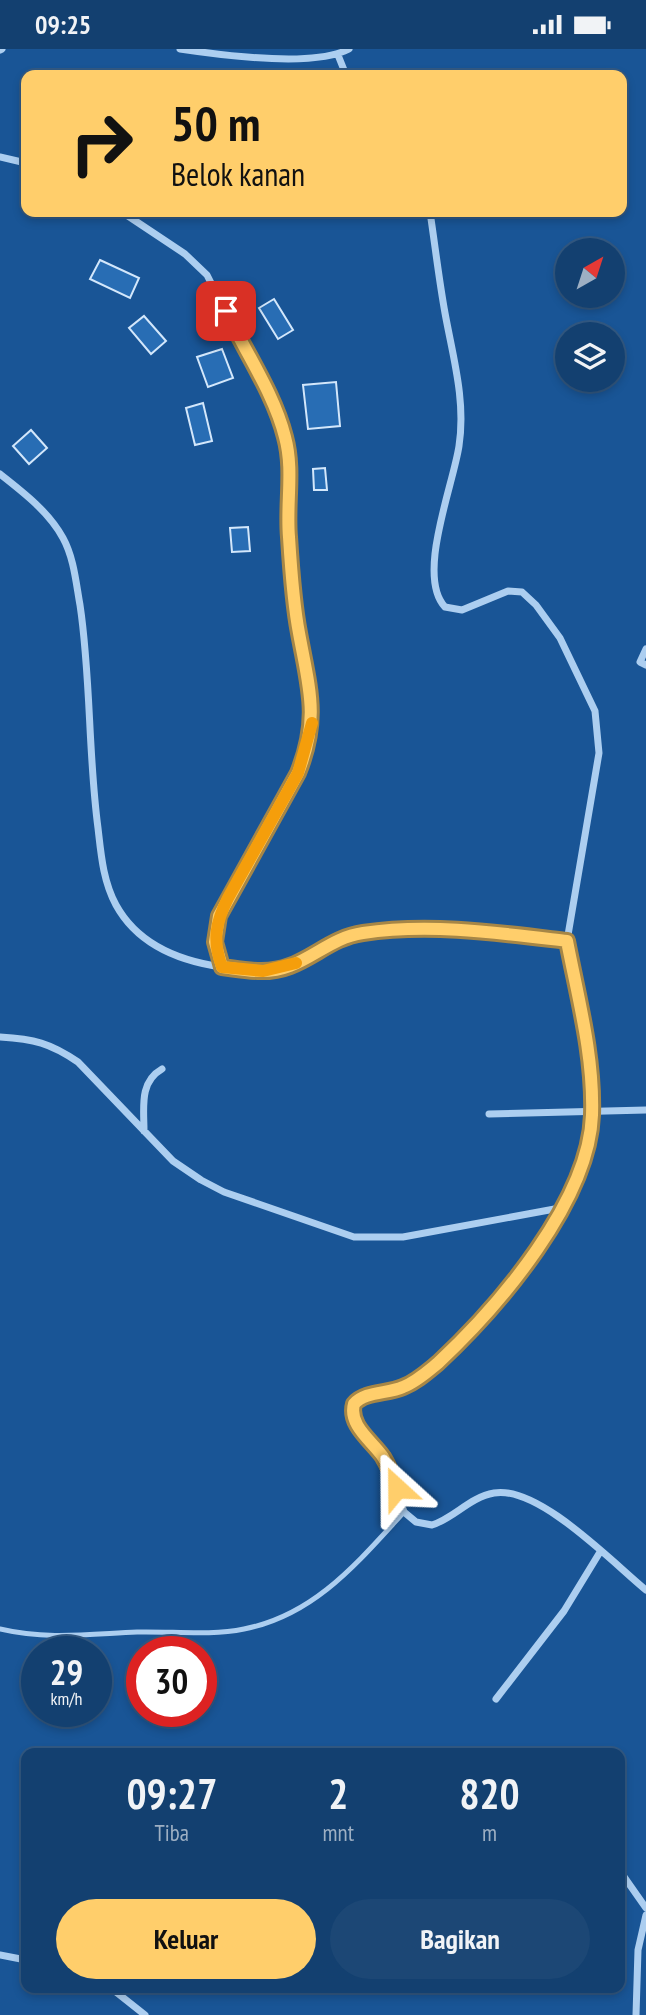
<!DOCTYPE html>
<html lang="id">
<style>
:root{--surface:#134070;--page:#1c4775;--text:#f1f3f6;--muted:#9dafc3;--line:#325983;--accent:#ffce6b}
body{margin:0;font-family:"PT Sans Narrow",sans-serif;background:var(--page);color:var(--text);height:100vh;display:flex;flex-direction:column;font-size:26px;white-space:nowrap}
*{box-sizing:border-box;margin:0}
p{font-size:23px;color:var(--muted)}
.icon{flex:none;width:38px;height:38px;fill:none;stroke:currentColor;stroke-width:2;stroke-linecap:round;stroke-linejoin:round}
.map{position:relative;flex:1;overflow:hidden}
.drawer{position:absolute;left:21px;top:1699px;width:604px;height:245px;display:flex;flex-direction:column;background:var(--surface);border-radius:14px;box-shadow:0 4px 10px #0003,0 0 0 2px var(--line)}
.drawer>*{flex:none}
.hud{position:absolute;left:21px;top:21px;width:606px;height:147px;border-radius:14px;box-shadow:0 4px 10px #0003,0 0 0 2px var(--line);background:#ffce6b;color:#111;overflow:hidden}
.needle{width:46px;rotate:39deg}
.fabs{position:absolute;left:555px;top:189px;display:grid;gap:14px}
.fabs a{display:grid;place-items:center;width:70px;height:70px;border-radius:50%;background:var(--surface);box-shadow:0 4px 10px #0003,0 0 0 2px var(--line);font-size:35px}
.speed{position:absolute;left:21px;top:1587px;display:flex;gap:14px;font-size:35px;font-weight:700;text-align:center}
.speed>*{display:grid;place-content:center;width:91px;height:91px;border-radius:50%;background:var(--surface);box-shadow:0 4px 10px #0003,0 0 0 2px var(--line);line-height:1}
.speed small{font-size:18px;font-weight:400}
.speed .limit{border:10px solid #d22;background:#fff;color:#111}
.pin{position:absolute;display:grid;place-items:center;width:60px;height:60px;color:#fff;margin:-30px;border-radius:14px;box-shadow:0 4px 10px #0006}
.me{position:absolute;width:77px;margin:-38px;rotate:336deg;stroke-linejoin:round;filter:drop-shadow(0 0 5px #0008)}
.turn{display:flex;align-items:center;gap:24px;height:147px;padding:0 35px;font-size:32px}
.turn .icon{width:91px;height:91px;stroke-width:2.5}
.turn b{display:block;font-size:49px;line-height:60px}
.eta{display:flex;justify-content:space-evenly;align-items:center;height:119px;text-align:center}
.eta b{font-size:42px;font-weight:700;line-height:49px}
.primary-button{display:flex;gap:14px;margin-top:auto;padding:14px 35px}
.primary-button a{flex:1;height:80px;border-radius:42px;background:var(--accent);color:#111;font-size:28px;font-weight:700;line-height:80px;text-align:center}
.primary-button a+a{background:var(--page);color:var(--text)}
.status{display:flex;justify-content:space-between;align-items:center;height:49px;padding:0 35px;background:var(--surface);direction:ltr}
.status svg{height:19px;fill:currentColor}
.map>svg:first-child{display:block}
</style>
<div class="status"><b>09:25</b><svg viewBox="0 0 49 12"><path d="M0 12V9h3v3zM5 12V6h3v6zM10 12V3h3v9zM15 12V0h3v12zM26 1h20v11H26zM47 4h2v5h-2z"/></svg></div>
<div class="map">
<svg width="646" height="1966" viewBox="0 0 646 1966">
<rect width="100%" height="100%" fill="#195596"/>
<path fill="#286db4" stroke="#d3e7fb" stroke-width="2" d="M100,211L139,229L130,249L90,230Z
M274,250L293,281L278,290L259,259Z
M144,267L166,292L151,305L129,279Z
M222,300L233,329L208,338L197,308Z
M336,333L340,377L308,380L303,336Z
M203,354L212,392L195,396L186,359Z
M31,381L47,399L29,415L13,397Z
M325,419L327,441H314L313,420Z
M248,478L250,502L232,503L230,479Z"/>
<g fill="none" stroke-linecap="round" stroke-linejoin="round">
<path stroke="#accef0" stroke-width="5" d="M0,1580C46,1591 90,1585 137,1583C172,1582 210,1587 244,1580C315,1566 358,1513 404,1463"/>
<path stroke="#accef0" stroke-width="7" d="M180,0C220,6 314,19 349,0
M0,1L2,0
M338,6L346,26
M0,108L26,114
M122,163L185,205L207,226L279,368L291,414L290,505L299,583L311,637V684L307,702L287,748L219,867L215,893L222,918C245,921 267,926 290,917C316,907 334,888 363,884C430,874 501,884 567,892C578,949 594,1007 592,1065C590,1144 522,1224 471,1278C459,1290 447,1305 434,1316C424,1324 415,1333 404,1338C388,1345 360,1342 352,1359L357,1374L392,1424L404,1463L416,1473L432,1476C454,1469 470,1448 494,1444C538,1436 612,1513 646,1541
M430,163C435,196 439,231 445,264C453,308 466,352 459,397C453,437 416,527 445,558L462,561L508,542L522,543L536,556L560,589L595,662L599,704L567,892
M0,425C23,443 49,463 63,489C74,509 76,534 80,556C91,629 88,704 98,779C101,805 103,832 116,856C138,896 179,912 222,918
M646,600L640,613L646,616
M0,988C34,990 50,994 78,1013L173,1112L201,1131L224,1143L354,1188H403L560,1159
M489,1065L646,1061
M144,1082C144,1059 139,1033 162,1020
M496,1650L564,1562L600,1503
M620,1822L646,1859
M0,1906L26,1911
M111,1939L145,1966
M636,1966L638,1901L646,1866"/>
</g>
<g fill="none" stroke-linecap="round" stroke-linejoin="round">
<g stroke="#a68646" stroke-width="18">
<path id="route" d="M226,262C245,303 274,344 285,388C294,421 286,454 289,488C291,520 293,553 299,584C309,639 320,669 298,724L219,867L215,893L222,918C245,921 267,926 290,917C316,907 334,888 363,884C430,874 500,884 567,892C578,949 594,1007 592,1066C589,1152 499,1257 438,1314C427,1323 416,1333 403,1338C388,1345 365,1342 354,1355C348,1376 372,1392 383,1408C389,1418 393,1428 397,1439"/>
</g>
<use href="#route" stroke="#ffce6b" stroke-width="12"/>
<path stroke="#f59e0b" stroke-width="12" d="M296,914L263,922L222,918C212,891 216,873 228,849L298,724L312,674"/>
</g>
</svg>
<div class="fabs">
<a><svg class="needle" viewBox="-14 -14 28 28"><path d="M0-13l5 13h-10z" fill="#e53935"/><path d="M0 13l5-13h-10z" fill="#9dafc3"/></svg></a>
<a><svg class="icon" aria-label="layers" viewBox="0 0 24 24"><path d="M12 4l9 5-9 5-9-5zM3 14l9 5 9-5"/></svg></a>
</div>
<div class="speed"><div>29<small>km/h</small></div><div class="limit">30</div></div>
<div class="pin" style="left:226px;top:262px;background:#d93025"><svg class="icon" aria-label="arrive" viewBox="0 0 24 24"><path d="M6 21V4h12l-3 4 3 4H6"/></svg></div>
<svg class="me" style="left:397px;top:1439px" viewBox="-20 -20 40 40"><path d="M0-17L14 15 0 8-14 15z" fill="#ffce6b" stroke="#fff" stroke-width="4"/></svg>
<div class="hud">
<div class="turn"><svg class="icon" aria-label="right" viewBox="0 0 24 24"><path d="M7 20v-9h11M14 6l5 5-5 5"/></svg><div><b>50 m</b>Belok kanan</div></div>
</div>
<section class="drawer">
<div class="eta">
<div><b>09:27</b><p>Tiba</p></div>
<div><b>2</b><p>mnt</p></div>
<div><b>820</b><p>m</p></div>
</div>
<div class="primary-button"><a>Keluar</a><a>Bagikan</a></div>
</section>
</div>
